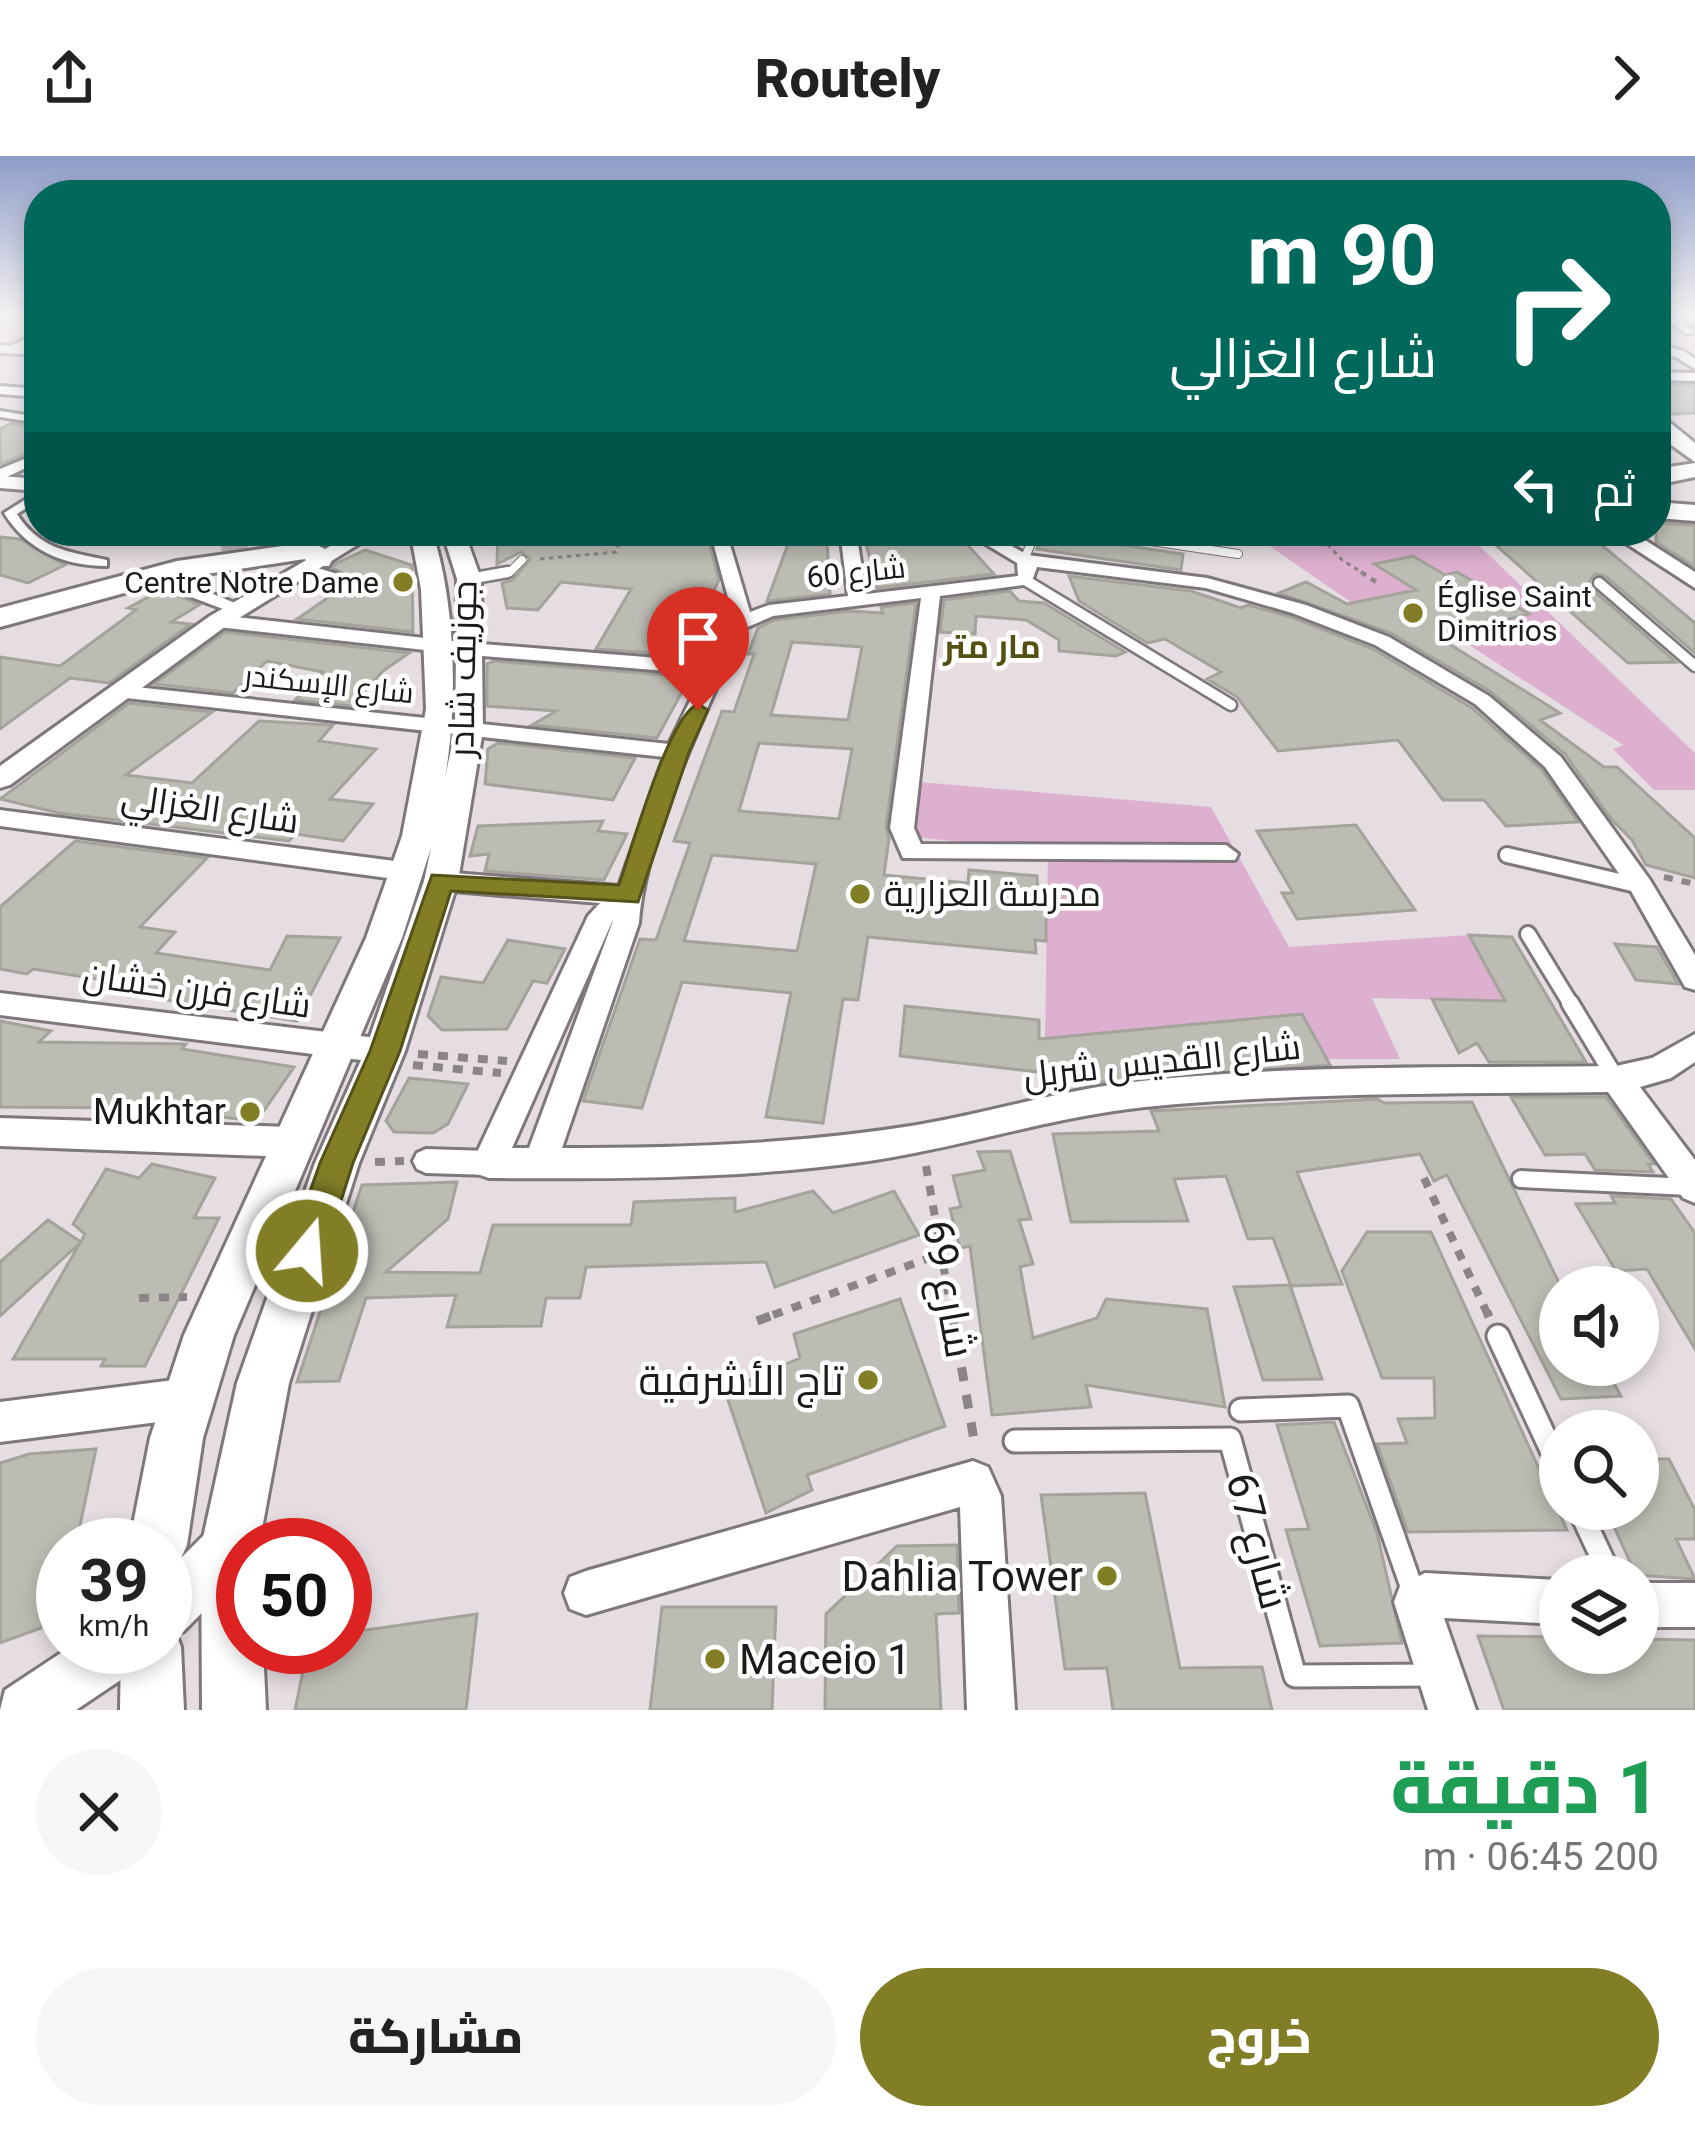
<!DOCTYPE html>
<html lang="ar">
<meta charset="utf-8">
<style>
:root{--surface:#fff;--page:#f6f6f6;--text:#222;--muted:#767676;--accent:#827e26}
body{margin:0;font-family:Roboto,Cairo,sans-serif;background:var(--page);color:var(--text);direction:rtl;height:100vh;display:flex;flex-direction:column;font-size:45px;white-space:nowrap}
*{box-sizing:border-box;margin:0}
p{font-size:39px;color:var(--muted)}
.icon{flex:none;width:66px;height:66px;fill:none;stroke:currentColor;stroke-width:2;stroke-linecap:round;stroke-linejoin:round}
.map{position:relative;height:1554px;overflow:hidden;direction:ltr}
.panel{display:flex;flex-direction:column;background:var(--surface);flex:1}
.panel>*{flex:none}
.top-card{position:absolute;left:24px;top:24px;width:1647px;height:366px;border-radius:48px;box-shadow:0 6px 18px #0003;direction:rtl;background:#00695c;color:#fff;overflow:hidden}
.fabs{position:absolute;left:1539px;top:1110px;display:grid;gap:24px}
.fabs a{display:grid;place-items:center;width:120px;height:120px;border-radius:50%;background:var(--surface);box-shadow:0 6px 18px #0003;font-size:60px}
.speed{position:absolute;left:36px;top:1362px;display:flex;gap:24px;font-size:60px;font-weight:700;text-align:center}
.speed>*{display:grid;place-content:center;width:156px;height:156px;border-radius:50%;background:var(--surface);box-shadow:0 6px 18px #0003;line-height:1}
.speed small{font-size:30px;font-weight:400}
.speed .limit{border:18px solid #d22;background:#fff;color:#111}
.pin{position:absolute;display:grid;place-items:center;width:102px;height:102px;color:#fff;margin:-123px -51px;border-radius:50% 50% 50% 0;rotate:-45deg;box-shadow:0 0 12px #0007}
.pin .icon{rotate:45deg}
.me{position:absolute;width:132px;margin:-66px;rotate:18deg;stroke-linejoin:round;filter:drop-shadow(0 0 9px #0008)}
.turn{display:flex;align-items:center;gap:42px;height:252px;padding:0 36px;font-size:54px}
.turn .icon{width:156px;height:156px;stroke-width:2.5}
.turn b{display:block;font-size:84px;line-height:102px}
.then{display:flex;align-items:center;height:114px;padding:0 36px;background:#0003;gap:24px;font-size:45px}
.round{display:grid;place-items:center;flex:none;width:126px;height:126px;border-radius:63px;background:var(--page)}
.headline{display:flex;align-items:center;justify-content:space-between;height:204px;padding:0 36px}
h1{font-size:72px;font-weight:800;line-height:90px;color:#1e9e55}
.button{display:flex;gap:24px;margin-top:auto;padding:24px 36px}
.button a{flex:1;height:138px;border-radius:72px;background:var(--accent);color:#fff;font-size:48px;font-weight:800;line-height:138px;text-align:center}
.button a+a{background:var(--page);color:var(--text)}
header{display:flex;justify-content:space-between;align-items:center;height:156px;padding:0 36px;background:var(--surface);font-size:54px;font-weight:800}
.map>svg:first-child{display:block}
</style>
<header><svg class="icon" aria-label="forward" viewBox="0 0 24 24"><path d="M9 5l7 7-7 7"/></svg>Routely<svg class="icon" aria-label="share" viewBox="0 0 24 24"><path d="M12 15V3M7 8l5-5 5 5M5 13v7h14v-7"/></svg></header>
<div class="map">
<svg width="1695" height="1554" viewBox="0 0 1695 1554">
<rect width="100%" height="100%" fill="#e5dde2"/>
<path fill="#deb0cf" d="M1248,375H1464L1695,597V634H1654L1613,593L1623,589L1460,483L1440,488L1352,447Z
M919,626L1211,651L1289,791L1469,779L1505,845L1372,842L1400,903H1327L1045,883L1048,694L912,681Z"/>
<path fill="#bcbcb4" stroke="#a3a39b" stroke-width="3" fill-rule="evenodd" d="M1656,229H1695V257L1656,259Z
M12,267L39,271V293L0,308V273Z
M1656,367L1695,369V411L1656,386Z
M498,375H706L719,424L682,499L596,493L631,433L561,426L538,454L507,452L502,427L513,424L530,403L521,396L497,408Z
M863,375H955L994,418L877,432Z
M1044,375H1076L1083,383L1183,398L1181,414L1037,393Z
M1480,375H1585L1695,467V497L1605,420L1595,418L1589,426L1593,434L1676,506L1628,507Z
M0,381L20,383L65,409L28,427L0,419Z
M827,385L830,438L767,445L788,388Z
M365,394L412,409L413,476L297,463L348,428L343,427L348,420L333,412L335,408Z
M1413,400L1445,419L1457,416L1529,458L1438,481L1560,557L1540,564L1604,611H1617L1695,682V722L1646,709L1632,684L1612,664L1565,598L1491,536L1391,477L1279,437L1306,426L1347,448L1416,434L1374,408Z
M1069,420L1191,435L1241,452L1248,449L1291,461L1373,493L1472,552L1542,614L1578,666L1506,670L1484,644H1443L1398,584L1278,595L1237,541L1207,523L1221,516L1165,483L1147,487L1079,445Z
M163,433L199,449L171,466L191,468L109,527L70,522L0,573V501L60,510L136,454L128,452Z
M1010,435L1019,445L1044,447L1125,496L1116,500L1059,495V484L1026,464L976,460L975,478L940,476L944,444Z
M916,447L886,671L889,682L884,719L968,727L969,714L1037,720L1038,745L1046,746V785L1035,784L1036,797L868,781L858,844L843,843L823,967L766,961L791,837L682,826L642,952L583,945L640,783L656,784L690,687L674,685L722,555L734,556L754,498H748L758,472L774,464L850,455L883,457L881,451ZM792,486L862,491L848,564L771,559ZM759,587L852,593L839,663L739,655ZM712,699L816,708L797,795L684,785Z
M225,476L409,497L383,515L351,550L295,544L323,516L267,505L233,537L154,528Z
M494,505L690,521L657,582L532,569L556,555L487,550V508Z
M129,547L212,556L126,619L192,627L259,565L333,569L319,585L376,593L330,643L373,648L343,685L295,678L289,685L59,657L0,643Z
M498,587L635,602L613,644L485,628L488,593Z
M603,665L598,675L627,678L604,724L485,715L489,698L470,700L478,670Z
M1356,669L1415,754L1297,763L1282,737H1293L1257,675Z
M75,685L207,702L140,771L175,776L156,797L270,814L287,780L340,782L297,865L129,838L136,829L33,813L27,818L0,813V751Z
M1469,779L1512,781L1586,906H1489L1477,887L1459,897L1432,843L1505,845Z
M508,784L565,793L547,827L533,825L507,873L442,874L428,860L441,821L483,827Z
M1615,788L1657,791L1678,828L1636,824Z
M905,850L1039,864V883L1302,858L1330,909L1060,929L1056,918L900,900Z
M0,865L51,875L39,886L186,888L182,893L294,911L257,965L143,952L0,951Z
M409,922L468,928L448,968L433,977L394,976L386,965Z
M1511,941H1606L1654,1008H1648L1653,1016L1595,1014L1585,998L1545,999Z
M1377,943L1384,947L1472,946L1560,1129V1209H1604L1621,1240L1561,1243L1447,1019L1434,1025L1420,998L1297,1016L1342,1128L1291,1130L1273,1082L1248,1083L1226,1020L1174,1023L1188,1065L1071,1066L1053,978L1159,975L1151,955Z
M1010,995L1031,1063L1019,1064L1033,1108L1020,1111L1033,1182L1097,1162L1106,1143L1207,1153L1225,1251L1086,1229L1091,1251L992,1259L970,1090L960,1092L950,1053L961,1051L953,1020L985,1014L978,996Z
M152,1008L215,1022L194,1062H219L145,1210H101L105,1203H13L80,1087L0,1160V1106L48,1064L81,1086L85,1078L73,1068L106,1013L139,1022Z
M457,1026L448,1063L386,1116L480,1117L493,1069H631L634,1046L735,1042V1056L813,1035L833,1057L894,1035L919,1079L775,1131L766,1106L586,1111L580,1142H546L541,1170L447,1171L456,1139L366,1142L339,1225L297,1226L362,1029Z
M1611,1040L1671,1043L1695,1077V1193L1647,1113L1616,1115L1576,1048L1615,1047Z
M1367,1076H1431L1567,1374L1408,1376L1377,1288L1407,1287L1398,1263L1435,1262L1434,1222H1382L1342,1115Z
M1290,1129L1322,1223L1263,1224L1234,1131Z
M900,1143L945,1270L807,1319L812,1334L766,1357L725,1235L800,1202L794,1178Z
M1334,1266L1377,1377L1402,1487L1320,1490L1286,1374L1309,1373L1277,1269Z
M96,1293L76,1389H63V1420L41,1472L0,1487V1307L29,1298Z
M1638,1303H1669L1695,1354V1383H1676L1695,1423L1636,1419L1606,1353H1638Z
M1145,1337L1180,1512L1262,1511L1272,1554H1113L1107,1512L1065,1513L1041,1339Z
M957,1389L959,1457L936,1458L941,1554H825L826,1458L897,1390Z
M662,1451H776L772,1554H650Z
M477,1458L466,1554H295L308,1491H345V1477Z
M1478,1480L1560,1481V1497H1638V1483L1695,1484V1554H1504Z"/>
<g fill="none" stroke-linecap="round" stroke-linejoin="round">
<path stroke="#bdb6ba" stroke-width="26" stroke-dasharray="26 14" stroke-linecap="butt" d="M222,397L355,375"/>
<g stroke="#7e777b" stroke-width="10">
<path id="service-far4" d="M1084,375L1238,398
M1024,404L1036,375
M490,419L510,416L522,404"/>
</g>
<g stroke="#7e777b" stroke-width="15">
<path id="service-far3" d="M469,423L508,416
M1025,424L1231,549
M1599,427L1695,510"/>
</g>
<g stroke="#7e777b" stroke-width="20">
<path id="service-far2" d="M1507,699L1641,730
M1528,778L1572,850"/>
</g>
<g stroke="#7e777b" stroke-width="22">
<path id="service-far1" d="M1570,847L1616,923
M1521,1023L1690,1031"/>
</g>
<g stroke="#7e777b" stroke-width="27">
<path id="service" d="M1498,1180L1560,1313
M1241,1254L1348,1250L1415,1441
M1015,1285L1230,1283L1295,1520L1434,1519
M1579,1353L1610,1419"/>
</g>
<g stroke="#7e777b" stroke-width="6">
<path id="pedestrian" d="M1665,160H1671L1694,176L1687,178L1665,164Z
M0,255L39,261V267L0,261Z
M39,335V344L17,358C39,393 69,396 107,404V410C63,410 27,394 4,357Z
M304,408L341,419L343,422L336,426L299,415L297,412Z
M426,993L489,995L498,999L502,1007L498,1015L489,1019L426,1017L417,1013L413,1005L417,997Z"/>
</g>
<g stroke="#7e777b" stroke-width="6">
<path id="minor" d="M39,176V183L15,195L5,193Z
M1656,188L1684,195L1695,203V213L1676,201L1656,196Z
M1656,216L1695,217V225L1656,224Z
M0,230L39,233V241L0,238Z
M39,297V306L0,324V313Z
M710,375H726L750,456L769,449L848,440L840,375H856L866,438L1018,420L1017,407L964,375H984L1028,399L1207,422L1306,449L1389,481L1489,540L1561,601L1650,724L1695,799V834L1685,831L1631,735L1545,611L1475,548L1375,489L1292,457L1206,432L1037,411L1031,428L940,440L914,672L921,688L1226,689L1238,698L1235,704L903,702L890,672L921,442L773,460L743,473C708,552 645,679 639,767L562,992C681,992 800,988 917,969C993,956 1064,933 1141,925C1299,908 1458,912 1616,910L1652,902L1695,878V906L1671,922L1640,931L1695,1004V1047L1683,1042L1608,936C1454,938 1299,936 1145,951C1051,961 963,991 869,1005C744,1023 615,1023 489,1022L477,1018L472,1007L588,760L600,747L441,734L428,725L441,716L619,730L664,601L117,541L107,535L117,529L669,588L703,518L470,499L218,471L209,465L218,459L470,487L708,506L726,470L734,464ZM613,765L529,992H512L612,766Z
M167,424H179L247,452L231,456L167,432Z
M0,654L410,707L423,716L410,725L0,670Z
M0,837L385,883L396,886L400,895L396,904L385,907L0,859Z
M0,962L291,971L302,976L307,986L302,996L291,1001L0,990Z
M190,1222L204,1228L210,1242L204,1256L190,1262L0,1286V1246Z
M973,1305L988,1311L1001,1340L1015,1554H967L960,1351L586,1459L570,1453L564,1437L570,1421L586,1415Z
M1425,1417L1560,1424V1468L1444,1462L1476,1554H1428L1394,1446L1400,1430Z
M1638,1427H1695V1471H1638Z"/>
</g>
<g stroke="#7e777b" stroke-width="6">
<path id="tertiary" d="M1656,156L1695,161V169L1656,164Z
M0,189L39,191V199L0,197Z
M0,320L39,323V335L0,332Z
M356,375H380L226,470L10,629L0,632V610L210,460Z
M1607,375H1631L1695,416V432Z
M230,1365L249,1372L255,1389H243V1415L184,1475L165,1483V1418L211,1372Z
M70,1491H148L140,1511L76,1554H0L5,1534Z"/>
</g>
<g stroke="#7e777b" stroke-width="6">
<path id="secondary" d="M410,375H432C456,448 458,547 445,622L455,574L457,423L442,375H464L481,423L483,574L458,725L405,895L359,1007L289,1227L259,1389H243V1491H263L266,1554H202L201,1391L237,1227L315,1007L365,895L424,725L431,692L402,782L234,1179L203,1282L187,1389L178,1409L165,1415V1389H129L150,1282L184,1179L366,782L402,680L426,553L421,433Z
M165,1466L173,1469L181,1491L184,1554H120L121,1491H165Z"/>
</g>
<g stroke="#7e777b" stroke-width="6">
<path id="trunk" d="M1656,264L1668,265L1695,287V306L1656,278Z
M1695,307V321L1656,329V313Z
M1656,346L1695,349V365L1656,362Z
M311,386L335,398L329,410H309L305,403L179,422L0,471V452L177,405Z"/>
</g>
<path stroke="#8b8589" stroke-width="3" stroke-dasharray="4.5 4.5" stroke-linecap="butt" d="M1315,375L1342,404L1366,419
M540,403L616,396L623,375"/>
<path stroke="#8b8589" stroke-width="4.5" stroke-dasharray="6 6" stroke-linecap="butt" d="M1361,416L1379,428"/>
<path stroke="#8b8589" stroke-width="6" stroke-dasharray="9 9" stroke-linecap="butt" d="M1664,721L1695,728"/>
<path stroke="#8b8589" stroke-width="8" stroke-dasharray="10 10" stroke-linecap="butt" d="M418,898L507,905
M413,909L501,917
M375,1006L404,1005
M926,1010L952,1159
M1424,1022L1488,1159
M139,1142L187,1141
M773,1159L943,1097"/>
<path stroke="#8b8589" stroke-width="9" stroke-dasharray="14 14" stroke-linecap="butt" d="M952,1156L974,1284
M1487,1156L1489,1161
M757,1165L781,1156"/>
<use href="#service-far4" stroke="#fff" stroke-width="8"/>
<use href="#service-far3" stroke="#fff" stroke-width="10"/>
<use href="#service-far2" stroke="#fff" stroke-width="14"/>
<use href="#service-far1" stroke="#fff" stroke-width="16"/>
<use href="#service" stroke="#fff" stroke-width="21"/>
<use href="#pedestrian" fill="#fff" fill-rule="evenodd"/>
<use href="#minor" fill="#fff" fill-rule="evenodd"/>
<use href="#tertiary" fill="#fff" fill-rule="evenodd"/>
<use href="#secondary" fill="#fff" fill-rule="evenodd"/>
<use href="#trunk" fill="#fff" fill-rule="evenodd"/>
</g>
<linearGradient id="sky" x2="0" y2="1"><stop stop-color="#8d9cc8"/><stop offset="0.42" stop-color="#f3f0f2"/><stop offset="1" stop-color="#f3f0f2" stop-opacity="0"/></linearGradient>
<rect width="1695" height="373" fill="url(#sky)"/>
<path fill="#827e26" stroke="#545219" stroke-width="3" d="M698,548L708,554L689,596L638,746L451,735L400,895L353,1007L325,1095L320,1107L307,1112L295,1107L289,1095L320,1007L370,895L432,719L619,729C631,695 668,560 698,548Z"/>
<g fill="#827e26" stroke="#fff" stroke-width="4.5">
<circle cx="403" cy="426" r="12"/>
<circle cx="1413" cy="457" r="12"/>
<circle cx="860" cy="738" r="12"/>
<circle cx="250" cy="956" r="12"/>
<circle cx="868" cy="1224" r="12"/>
<circle cx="1107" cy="1420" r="12"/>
<circle cx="715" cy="1503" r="12"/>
</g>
<g text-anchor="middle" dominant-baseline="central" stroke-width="9" stroke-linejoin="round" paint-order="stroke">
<g font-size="30" fill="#1d1a1c" stroke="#fff">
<text transform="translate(856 416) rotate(-6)">شارع 60</text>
<text transform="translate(329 528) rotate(6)">شارع الإسكندر</text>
</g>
<g font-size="30" fill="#1d1a1c" stroke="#fff" text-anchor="end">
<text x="379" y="426">Centre Notre Dame</text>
<text x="1437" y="440" text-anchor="start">Église Saint<tspan x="1437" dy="34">Dimitrios</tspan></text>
</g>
<g font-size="33" font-weight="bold" fill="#535012" stroke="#fff">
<text x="992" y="490">مار متر</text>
</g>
<g font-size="36" fill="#1d1a1c" stroke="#fff">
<text transform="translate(463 513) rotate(-89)">جوزيف شادر</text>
<text transform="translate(210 653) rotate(8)">شارع الغزالي</text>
<text transform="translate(197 834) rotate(8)">شارع فرن خشان</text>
<text transform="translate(1162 905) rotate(-6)">شارع القديس شربل</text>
</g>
<g font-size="36" fill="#1d1a1c" stroke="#fff" text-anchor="start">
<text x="884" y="738">مدرسة العزارية</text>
<text x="226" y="956" text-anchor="end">Mukhtar</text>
</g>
<g font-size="42" fill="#1d1a1c" stroke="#fff">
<text transform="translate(949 1133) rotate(80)">شارع 69</text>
<text transform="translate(1258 1385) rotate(75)">شارع 67</text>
</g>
<g font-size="42" fill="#1d1a1c" stroke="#fff" text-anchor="end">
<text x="844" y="1224">تاج الأشرفية</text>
<text x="1083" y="1420">Dahlia Tower</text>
<text x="739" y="1503" text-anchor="start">Maceio 1</text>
</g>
</g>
</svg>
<div class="fabs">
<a><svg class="icon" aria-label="sound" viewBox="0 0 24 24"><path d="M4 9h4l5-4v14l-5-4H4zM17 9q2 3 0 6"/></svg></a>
<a><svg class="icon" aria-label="search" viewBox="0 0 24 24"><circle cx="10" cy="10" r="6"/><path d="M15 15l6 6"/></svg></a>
<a><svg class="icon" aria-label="layers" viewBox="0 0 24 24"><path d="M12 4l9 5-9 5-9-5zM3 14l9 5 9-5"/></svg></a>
</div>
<div class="speed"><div>39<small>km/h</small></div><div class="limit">50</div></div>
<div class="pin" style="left:698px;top:554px;background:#d93025"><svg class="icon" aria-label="arrive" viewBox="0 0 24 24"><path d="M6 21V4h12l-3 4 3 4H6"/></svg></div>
<svg class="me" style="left:307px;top:1095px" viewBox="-20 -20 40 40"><circle r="17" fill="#827e26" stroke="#fff" stroke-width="3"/><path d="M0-11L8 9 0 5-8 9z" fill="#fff"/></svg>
<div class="top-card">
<div class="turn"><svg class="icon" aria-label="right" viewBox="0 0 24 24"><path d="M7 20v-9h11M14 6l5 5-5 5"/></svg><div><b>90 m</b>شارع الغزالي</div></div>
<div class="then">ثم<svg class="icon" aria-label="left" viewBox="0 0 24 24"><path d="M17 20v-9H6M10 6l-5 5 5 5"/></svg></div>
</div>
</div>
<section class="panel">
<div class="headline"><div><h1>1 دقيقة</h1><p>200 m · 06:45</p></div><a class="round"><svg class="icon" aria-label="close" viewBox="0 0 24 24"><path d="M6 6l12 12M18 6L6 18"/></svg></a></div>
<div class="button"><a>خروج</a><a>مشاركة</a></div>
</section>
